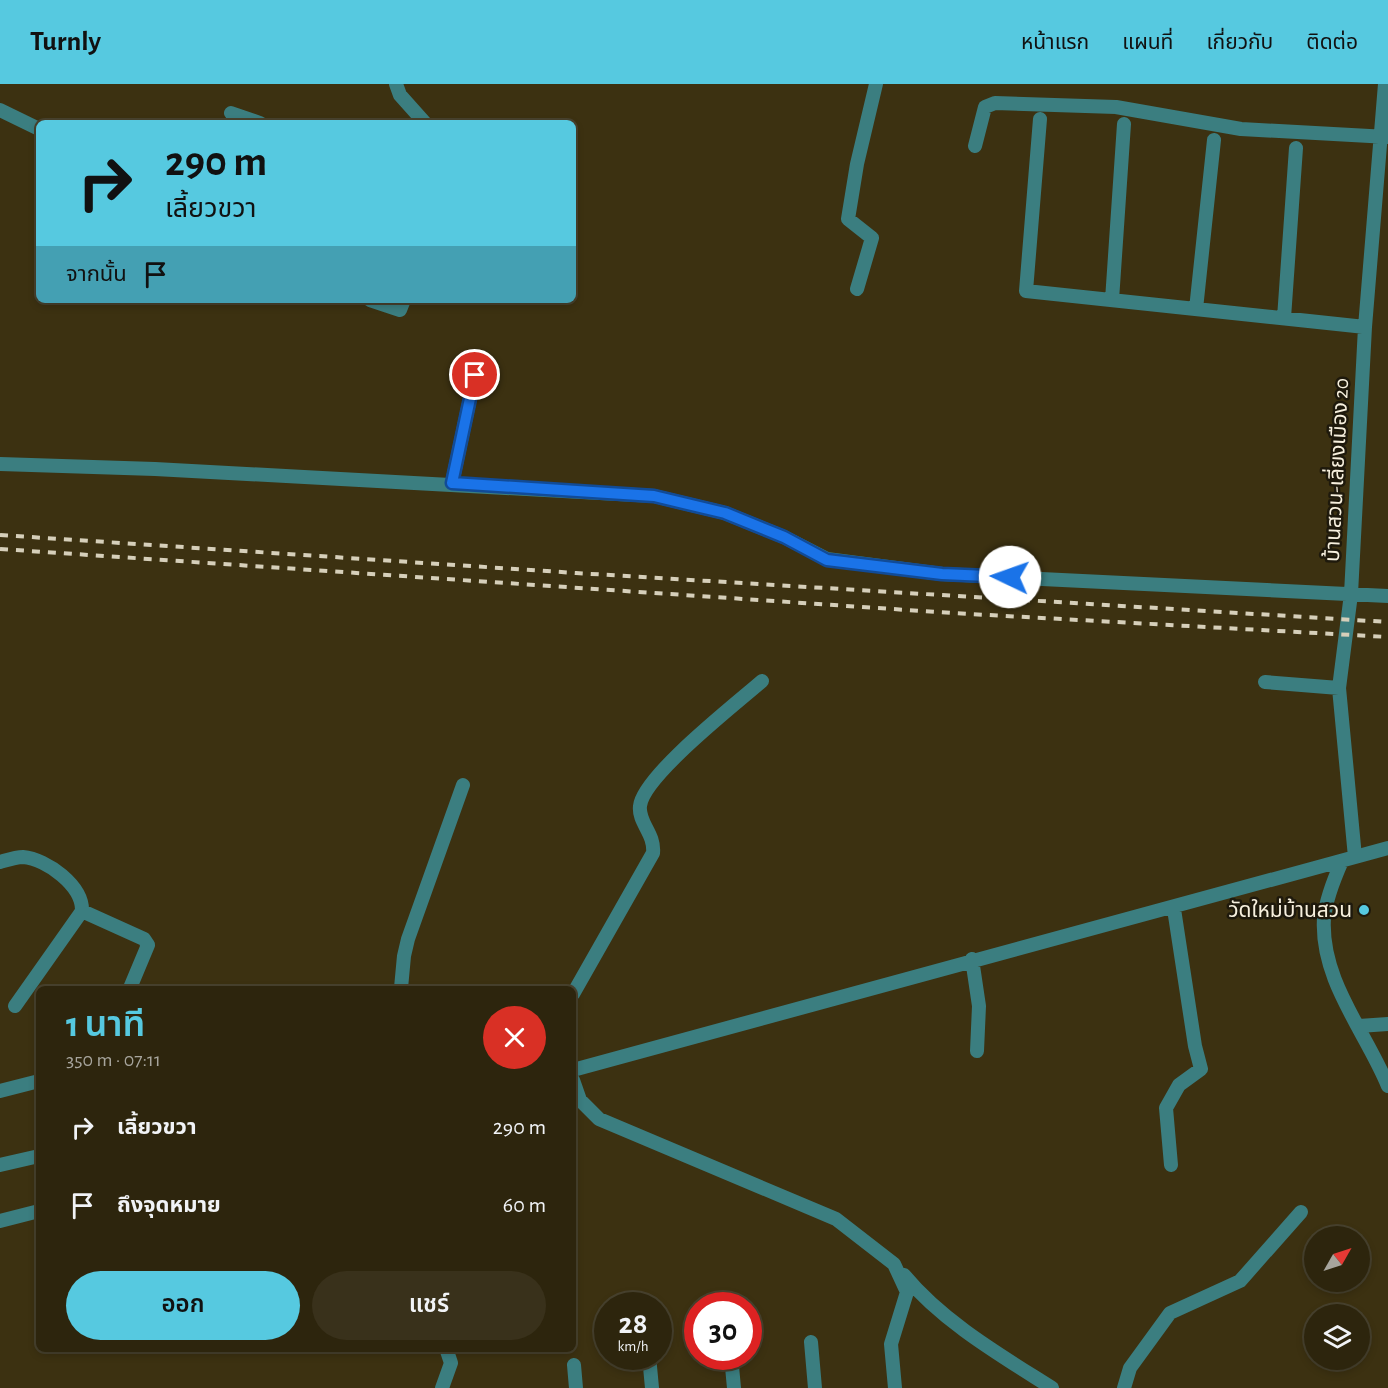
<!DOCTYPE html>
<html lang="th">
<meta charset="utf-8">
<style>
:root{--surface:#2d250d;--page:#39311b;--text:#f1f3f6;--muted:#a7a59d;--line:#48422e;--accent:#56c9e0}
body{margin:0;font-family:"Alegreya Sans","Noto Sans Thai",sans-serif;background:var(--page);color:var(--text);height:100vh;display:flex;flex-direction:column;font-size:22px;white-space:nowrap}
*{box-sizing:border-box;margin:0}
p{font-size:20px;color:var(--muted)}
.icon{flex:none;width:33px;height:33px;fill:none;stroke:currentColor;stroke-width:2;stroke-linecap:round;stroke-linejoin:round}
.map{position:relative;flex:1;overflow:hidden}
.side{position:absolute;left:36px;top:902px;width:540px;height:366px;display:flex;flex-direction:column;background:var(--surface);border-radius:9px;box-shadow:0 3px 9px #0003,0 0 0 2px var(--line)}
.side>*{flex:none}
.top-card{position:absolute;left:36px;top:36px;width:540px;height:183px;border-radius:9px;box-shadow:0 3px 9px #0003,0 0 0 2px var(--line);background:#56c9e0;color:#111;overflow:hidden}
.needle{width:39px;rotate:51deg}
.controls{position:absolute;left:1304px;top:1142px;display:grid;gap:12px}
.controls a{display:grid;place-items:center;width:66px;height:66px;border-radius:50%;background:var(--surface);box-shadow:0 3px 9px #0003,0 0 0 2px var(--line);font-size:30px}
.speed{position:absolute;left:594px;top:1208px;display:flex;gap:12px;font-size:30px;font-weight:700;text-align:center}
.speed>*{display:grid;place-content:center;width:78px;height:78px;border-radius:50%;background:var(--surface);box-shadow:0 3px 9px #0003,0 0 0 2px var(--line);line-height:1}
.speed small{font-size:15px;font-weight:400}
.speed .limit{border:9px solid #d22;background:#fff;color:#111}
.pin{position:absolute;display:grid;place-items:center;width:51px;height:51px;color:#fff;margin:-26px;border:3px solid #fff;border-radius:50%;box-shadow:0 2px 6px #0007}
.me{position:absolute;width:66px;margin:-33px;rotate:273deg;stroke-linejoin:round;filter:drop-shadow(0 0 4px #0008)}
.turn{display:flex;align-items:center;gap:21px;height:126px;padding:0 30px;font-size:27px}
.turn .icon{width:78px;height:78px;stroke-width:2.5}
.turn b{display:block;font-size:42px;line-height:51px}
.then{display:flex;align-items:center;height:57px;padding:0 30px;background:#0003;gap:12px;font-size:22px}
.round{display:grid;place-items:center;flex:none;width:63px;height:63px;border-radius:32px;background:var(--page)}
.head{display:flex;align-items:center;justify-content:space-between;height:102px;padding:0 30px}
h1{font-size:36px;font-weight:600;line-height:45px;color:var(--accent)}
.cta{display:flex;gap:12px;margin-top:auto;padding:12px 30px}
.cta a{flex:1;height:69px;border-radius:36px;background:var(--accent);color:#111;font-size:24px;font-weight:600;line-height:69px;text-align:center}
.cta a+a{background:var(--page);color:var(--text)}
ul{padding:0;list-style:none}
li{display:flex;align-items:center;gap:18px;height:78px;padding:0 30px}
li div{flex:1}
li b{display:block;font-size:22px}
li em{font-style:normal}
header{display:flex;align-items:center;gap:36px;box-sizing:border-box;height:84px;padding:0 30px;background:var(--accent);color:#111}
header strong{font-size:28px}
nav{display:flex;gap:33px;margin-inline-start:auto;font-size:21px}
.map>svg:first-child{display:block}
</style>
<header>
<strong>Turnly</strong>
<nav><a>หน้าแรก</a><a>แผนที่</a><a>เกี่ยวกับ</a><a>ติดต่อ</a></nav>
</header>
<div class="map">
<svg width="1388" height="1304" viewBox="0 0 1388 1304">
<rect width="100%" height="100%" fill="#3c3111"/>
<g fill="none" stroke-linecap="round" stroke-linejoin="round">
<path stroke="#3b7e80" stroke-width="14" d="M396,0L400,11L425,39
M0,26L39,45
M231,29L260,39
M1040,35L1026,207L1365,243
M975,62L985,23L995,19L1116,23L1241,45L1388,53
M857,205L872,154L848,135L857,80L876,0
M370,216L400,226L404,216
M1112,216L1124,40
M1196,225L1214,56
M1284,234L1296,64
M0,380L155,385L654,412L725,429L784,453L827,475L942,490L1388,512
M452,399L475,291
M1265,598L1339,604
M1355,773L1339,604L1351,510L1365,243L1385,0
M1342,777C1334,795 1326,815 1324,834C1320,896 1366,948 1388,1002
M0,778C7,776 16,773 23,773C47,775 83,802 82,827L15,922
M82,827L144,855L148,861L130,904
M972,875L979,922L977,967
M401,904L404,872L408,855L463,701
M573,910L653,769C655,749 638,739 640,722C643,692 737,619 762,597
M1359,942L1388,940
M573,986L1388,764
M573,996L580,1016L599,1035L836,1135L894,1180L907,1208L891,1260L895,1304
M0,1007L39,997
M0,1081L39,1072
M1171,1081L1166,1024L1179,1001L1201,985L1195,962L1174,825
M0,1137L39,1127
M904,1191C943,1238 1000,1271 1052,1304
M811,1258L815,1304
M649,1272L652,1304
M731,1272L734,1304
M574,1281L576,1304
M442,1304L451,1279L446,1264
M1124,1304L1130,1284L1170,1229L1240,1197L1301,1128"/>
<path stroke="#d6cfba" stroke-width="4" stroke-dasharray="8 8" stroke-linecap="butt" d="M0,451L576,489L1388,538
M0,465L952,529L1388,553"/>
</g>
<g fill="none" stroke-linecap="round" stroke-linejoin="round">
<g stroke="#114b97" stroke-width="15">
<path id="route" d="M475,291L452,399L654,412L725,429L784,453L827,476L942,490L1010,493"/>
</g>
<use href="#route" stroke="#1a73e8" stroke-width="10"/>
</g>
<circle fill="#56c9e0" stroke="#1e190c" stroke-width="2" cx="1364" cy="826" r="6"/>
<g text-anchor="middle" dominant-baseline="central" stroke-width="5" stroke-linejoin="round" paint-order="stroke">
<g font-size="21" fill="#f7f0de" stroke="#1e190c">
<text transform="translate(1337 386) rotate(-87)">บ้านสวน-เลี่ยงเมือง 20</text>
</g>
<g font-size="21" fill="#f7f0de" stroke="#1e190c" text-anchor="end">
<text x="1352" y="826">วัดใหม่บ้านสวน</text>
</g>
</g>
</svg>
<div class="controls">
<a><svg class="needle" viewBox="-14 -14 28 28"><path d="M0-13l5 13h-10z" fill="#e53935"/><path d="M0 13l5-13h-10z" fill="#a7a59d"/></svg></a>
<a><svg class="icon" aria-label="layers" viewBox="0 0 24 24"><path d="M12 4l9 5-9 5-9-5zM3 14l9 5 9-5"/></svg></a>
</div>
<div class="speed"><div>28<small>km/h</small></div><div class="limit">30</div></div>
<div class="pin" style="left:475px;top:291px;background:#d93025"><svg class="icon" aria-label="arrive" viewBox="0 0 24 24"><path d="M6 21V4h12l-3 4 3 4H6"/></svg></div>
<svg class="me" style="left:1010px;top:493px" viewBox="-20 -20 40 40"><circle r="19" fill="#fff"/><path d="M0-13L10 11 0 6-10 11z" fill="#1a73e8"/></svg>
<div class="top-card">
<div class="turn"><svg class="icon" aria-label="right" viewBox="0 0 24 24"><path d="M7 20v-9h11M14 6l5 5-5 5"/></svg><div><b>290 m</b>เลี้ยวขวา</div></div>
<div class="then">จากนั้น<svg class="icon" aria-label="arrive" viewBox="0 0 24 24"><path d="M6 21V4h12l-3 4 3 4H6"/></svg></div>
</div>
<section class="side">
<div class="head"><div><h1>1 นาที</h1><p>350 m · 07:11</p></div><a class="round" style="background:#d93025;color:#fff"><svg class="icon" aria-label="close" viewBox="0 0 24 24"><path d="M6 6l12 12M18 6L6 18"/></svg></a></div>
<ul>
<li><svg class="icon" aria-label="right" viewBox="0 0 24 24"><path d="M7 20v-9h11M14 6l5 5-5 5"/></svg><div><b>เลี้ยวขวา</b></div><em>290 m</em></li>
<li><svg class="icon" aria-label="arrive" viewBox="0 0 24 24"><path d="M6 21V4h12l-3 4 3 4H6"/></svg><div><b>ถึงจุดหมาย</b></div><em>60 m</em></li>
</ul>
<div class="cta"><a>ออก</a><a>แชร์</a></div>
</section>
</div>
